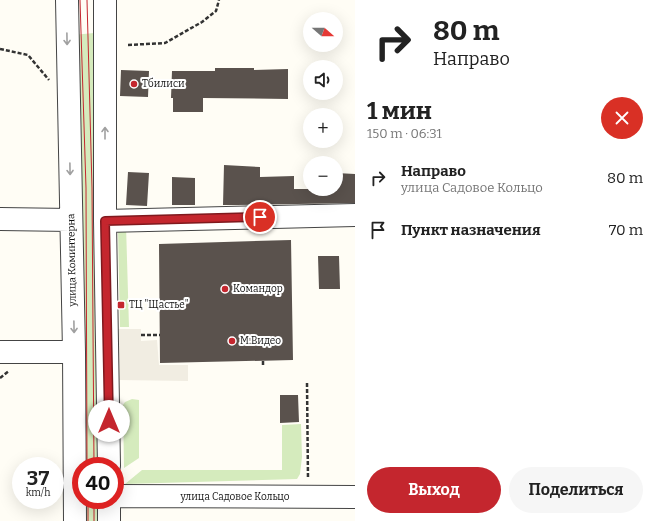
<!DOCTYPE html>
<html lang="ru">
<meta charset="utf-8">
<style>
:root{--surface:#fff;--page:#f6f6f6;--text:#222;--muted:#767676;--accent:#c4262e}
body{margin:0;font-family:Bitter,serif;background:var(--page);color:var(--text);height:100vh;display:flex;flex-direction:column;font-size:15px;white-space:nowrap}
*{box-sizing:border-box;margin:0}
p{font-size:13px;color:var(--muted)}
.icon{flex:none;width:22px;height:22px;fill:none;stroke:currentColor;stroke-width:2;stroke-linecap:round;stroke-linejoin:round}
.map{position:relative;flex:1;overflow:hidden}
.side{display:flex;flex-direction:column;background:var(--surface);width:300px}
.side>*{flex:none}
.guide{background:#fff;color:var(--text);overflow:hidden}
.needle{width:26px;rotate:110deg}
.tools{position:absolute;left:303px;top:12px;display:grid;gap:8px}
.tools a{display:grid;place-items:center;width:40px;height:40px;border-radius:50%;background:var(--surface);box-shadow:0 4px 16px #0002;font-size:20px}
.speed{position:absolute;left:12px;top:457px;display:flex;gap:8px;font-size:20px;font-weight:700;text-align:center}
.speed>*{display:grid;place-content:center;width:52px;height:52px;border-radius:50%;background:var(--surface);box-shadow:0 4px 16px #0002;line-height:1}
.speed small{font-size:10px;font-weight:400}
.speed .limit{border:6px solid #d22;background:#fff;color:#111}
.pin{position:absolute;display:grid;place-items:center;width:34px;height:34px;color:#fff;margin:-17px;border:2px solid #fff;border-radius:50%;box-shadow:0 1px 4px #0007}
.me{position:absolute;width:44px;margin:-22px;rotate:0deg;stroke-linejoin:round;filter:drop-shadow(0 0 3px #0008)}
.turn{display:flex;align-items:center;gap:14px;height:84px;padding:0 12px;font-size:18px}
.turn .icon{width:52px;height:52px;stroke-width:2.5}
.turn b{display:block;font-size:28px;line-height:34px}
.round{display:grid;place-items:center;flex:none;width:42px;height:42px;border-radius:21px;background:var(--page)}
.overview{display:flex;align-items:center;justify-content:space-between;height:68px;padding:0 12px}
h1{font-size:24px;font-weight:700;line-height:30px}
.action{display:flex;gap:8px;margin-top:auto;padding:8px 12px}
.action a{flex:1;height:46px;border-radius:24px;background:var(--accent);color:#fff;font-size:16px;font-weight:700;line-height:46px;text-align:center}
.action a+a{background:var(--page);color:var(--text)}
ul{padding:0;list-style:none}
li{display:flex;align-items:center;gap:12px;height:52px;padding:0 12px}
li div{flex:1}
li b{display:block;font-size:15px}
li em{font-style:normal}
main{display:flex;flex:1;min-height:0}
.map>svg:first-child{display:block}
</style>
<main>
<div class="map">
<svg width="355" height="521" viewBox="0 0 355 521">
<rect width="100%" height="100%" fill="#fffdf5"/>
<path fill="#d5ebbd" d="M94,33L99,466H81V500H100V521H81L73,35Z
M126,225L129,327H120L118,229Z
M132,399L139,400V458L124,468L123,405L125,402Z
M301,424L302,457L300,474L297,479L125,484L142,470H282V425Z"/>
<path fill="#f1ede2" d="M117,329H141V341L157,340L159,365H188V381L118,380Z"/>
<path fill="#5a524d" d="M215,68H254V70L288,69V99L203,98V112H173V98H171L172,71H215Z
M121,70L149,71L148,97L120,96Z
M224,165L260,167V177L294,176V189H336V173L355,174V203L236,205H223Z
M128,172L149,173L147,206L126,205Z
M172,177L195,178V205H172Z
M291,240L293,360L160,363L159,244Z
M318,256H339L340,289H319Z
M280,395H298L299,422L280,423Z"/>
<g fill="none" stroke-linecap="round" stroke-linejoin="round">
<g stroke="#444" stroke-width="24">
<path id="minor" d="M67,0L74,352L75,521
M105,0V221L109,466
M0,219L71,220
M105,221L355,215
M0,352H74
M115,496L355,497
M109,500V521"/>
</g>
<path stroke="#333" stroke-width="2.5" stroke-dasharray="4 2" stroke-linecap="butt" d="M128,45L165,43L202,22L216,11L219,0
M0,49L28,55L49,80
M141,335H160
M263,361V367
M0,378L9,371
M307,383L308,479"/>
<use href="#minor" stroke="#fff" stroke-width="22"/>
<path stroke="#c4262e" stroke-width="1" d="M80,0L86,188L87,466
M87,0L92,188L94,466
M88,500V521
M94,500V521"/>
</g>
<defs><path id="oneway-shaft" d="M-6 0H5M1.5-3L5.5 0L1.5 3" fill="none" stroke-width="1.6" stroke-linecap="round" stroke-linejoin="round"/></defs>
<g stroke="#a0a0a0">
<use href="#oneway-shaft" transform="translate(67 39) rotate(89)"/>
<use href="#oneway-shaft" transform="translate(105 133) rotate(-90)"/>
<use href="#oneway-shaft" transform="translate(70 169) rotate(89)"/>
<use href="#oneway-shaft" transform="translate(74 327) rotate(89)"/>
</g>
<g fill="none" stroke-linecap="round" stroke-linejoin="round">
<g stroke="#7f191e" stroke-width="10">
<path id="route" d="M109,421L105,221L260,217"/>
</g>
<use href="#route" stroke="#c4262e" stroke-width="7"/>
</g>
<g fill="#c4262e" stroke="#fff" stroke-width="1.5">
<circle cx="134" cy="84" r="4"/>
<circle cx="225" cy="289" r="4"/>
<rect x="117" y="301" width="8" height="8" rx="2"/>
<circle cx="232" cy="341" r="4"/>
</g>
<g text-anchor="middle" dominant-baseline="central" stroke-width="4" stroke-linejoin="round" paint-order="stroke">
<g font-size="10" fill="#111" stroke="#fff" text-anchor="start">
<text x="142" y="84">Тбилиси</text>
<text x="233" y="289">Командор</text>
<text x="129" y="305">ТЦ "Щастье"</text>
<text x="240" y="341">М.Видео</text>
</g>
<g font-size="10" fill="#111" stroke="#fff">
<text transform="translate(72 260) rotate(-91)">улица Коминтерна</text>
<text x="235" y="497">улица Садовое Кольцо</text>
</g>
</g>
</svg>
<div class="tools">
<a><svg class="needle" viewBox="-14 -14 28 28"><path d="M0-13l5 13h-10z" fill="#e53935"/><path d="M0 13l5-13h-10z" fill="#767676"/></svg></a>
<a><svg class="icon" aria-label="sound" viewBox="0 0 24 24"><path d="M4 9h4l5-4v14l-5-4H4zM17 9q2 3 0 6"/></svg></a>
<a>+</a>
<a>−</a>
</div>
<div class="speed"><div>37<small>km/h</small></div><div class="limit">40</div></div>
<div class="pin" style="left:260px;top:217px;background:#d93025"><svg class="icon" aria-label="arrive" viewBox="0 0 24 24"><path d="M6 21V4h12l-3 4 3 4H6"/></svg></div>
<svg class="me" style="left:109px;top:421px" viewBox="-20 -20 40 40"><circle r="19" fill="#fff"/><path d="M0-13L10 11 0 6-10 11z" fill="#c4262e"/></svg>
</div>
<section class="side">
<div class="guide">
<div class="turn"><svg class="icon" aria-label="right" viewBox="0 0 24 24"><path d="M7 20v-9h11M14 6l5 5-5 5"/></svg><div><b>80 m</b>Направо</div></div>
</div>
<div class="overview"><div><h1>1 мин</h1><p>150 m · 06:31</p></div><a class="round" style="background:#d93025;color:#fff"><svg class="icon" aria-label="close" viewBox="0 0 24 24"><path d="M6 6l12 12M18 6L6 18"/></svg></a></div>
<ul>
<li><svg class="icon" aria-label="right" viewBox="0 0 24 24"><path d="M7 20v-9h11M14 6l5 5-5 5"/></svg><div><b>Направо</b><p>улица Садовое Кольцо</p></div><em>80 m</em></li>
<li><svg class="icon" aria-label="arrive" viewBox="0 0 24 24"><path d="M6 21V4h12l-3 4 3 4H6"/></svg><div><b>Пункт назначения</b></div><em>70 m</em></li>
</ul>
<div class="action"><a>Выход</a><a>Поделиться</a></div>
</section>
</main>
